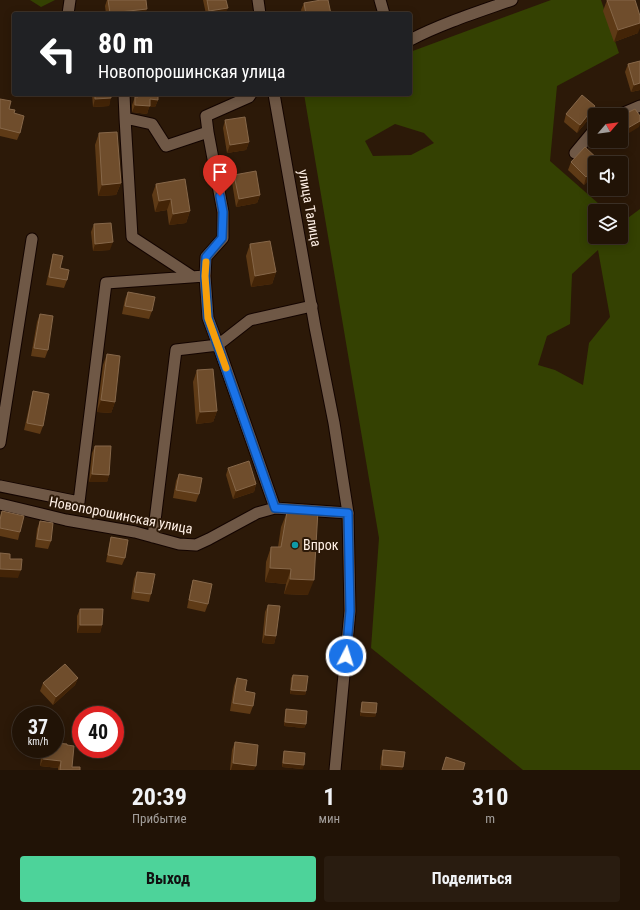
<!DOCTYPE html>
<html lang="ru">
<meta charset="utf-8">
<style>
:root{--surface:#211306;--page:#291c10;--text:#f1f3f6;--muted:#a29e9b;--line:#3e3228;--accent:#4dd39a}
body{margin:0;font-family:"Roboto Condensed",sans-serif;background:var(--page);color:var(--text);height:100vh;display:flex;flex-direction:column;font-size:15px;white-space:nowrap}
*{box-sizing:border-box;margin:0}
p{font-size:13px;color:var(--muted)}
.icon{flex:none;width:22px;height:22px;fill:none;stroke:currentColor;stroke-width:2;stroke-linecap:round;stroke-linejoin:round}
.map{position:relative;height:770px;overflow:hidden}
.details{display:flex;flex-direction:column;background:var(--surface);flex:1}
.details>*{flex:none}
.guide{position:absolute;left:12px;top:12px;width:400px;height:84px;border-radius:4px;box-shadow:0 2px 10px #0003,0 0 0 1px var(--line);background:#202124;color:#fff;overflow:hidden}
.needle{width:26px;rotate:62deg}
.tools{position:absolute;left:588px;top:108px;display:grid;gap:8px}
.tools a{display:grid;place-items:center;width:40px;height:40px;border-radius:4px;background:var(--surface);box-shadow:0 2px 10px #0003,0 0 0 1px var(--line);font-size:20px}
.speed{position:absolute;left:12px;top:706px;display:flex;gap:8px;font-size:20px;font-weight:700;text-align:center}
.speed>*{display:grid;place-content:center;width:52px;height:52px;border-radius:50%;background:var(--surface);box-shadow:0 2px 10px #0003,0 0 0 1px var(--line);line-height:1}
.speed small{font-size:10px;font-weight:400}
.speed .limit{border:6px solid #d22;background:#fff;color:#111}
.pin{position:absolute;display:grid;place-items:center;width:34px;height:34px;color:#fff;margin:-41px -17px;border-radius:50% 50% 50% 0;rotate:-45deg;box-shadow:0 0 4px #0007}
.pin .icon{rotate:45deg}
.me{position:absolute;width:44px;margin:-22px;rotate:5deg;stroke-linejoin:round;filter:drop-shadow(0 0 3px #0008)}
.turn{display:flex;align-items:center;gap:14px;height:84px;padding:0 20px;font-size:18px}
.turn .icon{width:52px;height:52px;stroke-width:2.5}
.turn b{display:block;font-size:28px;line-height:34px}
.eta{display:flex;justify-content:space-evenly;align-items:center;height:68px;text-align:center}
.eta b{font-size:24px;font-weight:700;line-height:28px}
.cta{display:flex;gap:8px;margin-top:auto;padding:8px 20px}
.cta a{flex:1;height:46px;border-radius:4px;background:var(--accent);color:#111;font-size:16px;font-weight:700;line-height:46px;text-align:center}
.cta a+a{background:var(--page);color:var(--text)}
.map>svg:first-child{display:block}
</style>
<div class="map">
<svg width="640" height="770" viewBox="0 0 640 770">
<rect width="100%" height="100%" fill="#2c1908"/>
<path fill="#344102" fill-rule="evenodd" d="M30,0H55L41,7Z
M551,0H601L619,53L557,86L550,161L607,211H595V237H621V223L640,209V770H523L371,648L379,538L304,94H410V52ZM395,124L424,133L434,143L411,155L373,156L365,141ZM598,250L610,317L589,343L583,385L555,370L538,365L547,336L570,324L572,274Z"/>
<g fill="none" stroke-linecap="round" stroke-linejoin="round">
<g stroke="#130400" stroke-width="13">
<path id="minor" d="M380,0L384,14
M68,14L70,0
M410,40C443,23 478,12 512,0
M124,94L125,118
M619,115L640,106
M208,132L223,212V238L206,257L205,276L208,318L218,345L250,320L312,306
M575,153L595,129
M193,277L132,237L125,118L152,124L166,146L208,132L206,116L249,97L251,94
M0,443L32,239
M0,486L79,502L106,283L205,276
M0,504L66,520L135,532L179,544L196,545L209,539L257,513L275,508L348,513
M153,537L176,350L218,345L275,508"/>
</g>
<g stroke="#130400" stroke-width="13">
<path id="tertiary" d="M258,0L260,14
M274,94L315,327L334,423L348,513L350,611L335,770"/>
</g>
<use href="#minor" stroke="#6f5846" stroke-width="11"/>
<use href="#tertiary" stroke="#6f5846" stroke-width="11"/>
</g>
<path fill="#5e3a16" d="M107,0H146L145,14H106L105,6Z
M203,0H226L225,14H206Z
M607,0H635L638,33L614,42L603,11Z
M304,3L331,14H302L301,10Z
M640,61V90L631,92L625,72L628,64Z
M92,94H111L109,106L93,107Z
M135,94H158V100L155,107H149L147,114L132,112V105L135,97Z
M0,99L14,113L20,133L17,140L0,136Z
M566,114H593L577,133L564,122Z
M225,120L249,142L246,150L227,153L223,128Z
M99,133L121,183L116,195L98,196L95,145Z
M571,162L595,163V173L584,185L568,170Z
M234,175L260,195L257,203L236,207L232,182Z
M156,184L190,211L186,223L169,225L167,210L155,212L152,195Z
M94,224L110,250L93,251L91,232Z
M250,244L276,272L272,284L251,287L246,256Z
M53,254L67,280L64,288L46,285L51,262Z
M128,292L152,311L149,319L122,314L125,299Z
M40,314L48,350L45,358L31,356L37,322Z
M107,354L115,402L111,413L97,412L103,365Z
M197,370L217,411L213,422L196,424L193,382Z
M33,391L43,426L40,434L24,430L31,399Z
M95,446L109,475L107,482H89L92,453Z
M228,468L256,484L254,492L233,499L226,475Z
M179,474L199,494L196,502L173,498L176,481Z
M2,511L20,532L18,540L0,536V516Z
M287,512L308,595L284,594L286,584L265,582L266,562L271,547H278L281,527Z
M40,521L51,541L48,549L35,547L37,529Z
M111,537L125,558L122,565L106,562L109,545Z
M137,572L151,594L149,602L131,599L134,579Z
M193,580L208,604L205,612L187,608L191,588Z
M268,605L276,636L274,644L262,643L265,612Z
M80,609L102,625L100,633H77V616Z
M293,675L306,691L305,695L290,694L291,678Z
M78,678L75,685L53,705L40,691L43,683Z
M237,678L253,706L250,714L230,711L234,686Z
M362,702L376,713L375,717L360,716L361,706Z
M286,709L306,724L304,728L284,726L285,713Z
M235,742L254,770H230L232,750Z
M67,745L72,767L80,770H58V768L40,766L42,749H55Z
M383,750L402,770H380L381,758Z
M284,751L303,769L282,767L283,755Z"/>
<path fill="#432407" d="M228,8L225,14H208L209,11Z
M147,9L145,14H109L110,13Z
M640,23V28L638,33L614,42L618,30Z
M640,83V90L631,92L634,85Z
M216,94H234L215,97Z
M111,98L109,106L93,107L95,99Z
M150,99L158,100L155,107H149L147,114L132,112L135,105Z
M595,106L593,114L577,133L580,125Z
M640,121V124L639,127L621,138V132Z
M249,142L246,150L227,153L230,145Z
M595,169V173L584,185L586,177Z
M121,183L116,195L98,196L102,185Z
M260,195L257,203L236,207L239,199Z
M171,199L167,210L155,212L159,201Z
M190,211L186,223L169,225L173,214Z
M113,242L110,250L93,251L95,244Z
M276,272L272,284L251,287L255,276Z
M101,400L115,402L111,413L97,412Z
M217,411L213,422L196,424L200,412Z
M92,474L109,475L107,482H89Z
M256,484L254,492L233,499L236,491Z
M270,568L291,569L286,584L265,582Z
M0,569L21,570L18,578L0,577Z
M290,579L314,580L308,595L284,594Z
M80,625H102L100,633H77Z
M265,635L276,636L274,644L262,643Z
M78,678L75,685L53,705L56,697Z
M291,690L306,691L305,695L290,694Z
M361,712L376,713L375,717L360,716Z
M285,722L306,724L304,728L284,726Z
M43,759L61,761L58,768L40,766Z
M233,763L256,766L254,770H231Z
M283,763L304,765L303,769L282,767Z
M382,765L403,767L402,770H380Z"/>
<path fill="#6f4d2c" stroke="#866749" d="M108,0H146L147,9L110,13Z
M207,0H226L228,8L209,11Z
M321,0H328L331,14H306L304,3Z
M607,0H635L640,16V23L618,30Z
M640,61V83L634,85L628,64Z
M95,94H111V98L95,99Z
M138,94H158V100L150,99V106L135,105V97H138Z
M582,95L595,106L580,125L566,114Z
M0,99L11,101L9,109L15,110L14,113L24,116L20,133L0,128Z
M635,109L640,116V121L621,132V116Z
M245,117L249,142L230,145L225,120Z
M117,132L121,183L102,185L99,133Z
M585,147L601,162L595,163V169L586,177L571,162Z
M256,171L260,195L239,199L234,175Z
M185,179L190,211L173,214L171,199L159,201L156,184Z
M111,223L113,242L95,244L94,224Z
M270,241L276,272L255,276L250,244Z
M53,254L63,256L60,268L69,270L67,280L49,277Z
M128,292L155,297L152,311L125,306Z
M40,314L53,316L48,350L34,348Z
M107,354L120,356L115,402L101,400Z
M213,369L217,411L200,412L197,370Z
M33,391L49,394L43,426L27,423Z
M95,446H111L109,475L92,474Z
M249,461L256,484L236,491L228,468Z
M179,474L202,478L199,494L176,490Z
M318,510L314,580L290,579L291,569L270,568L271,547H281L287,512Z
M2,511L24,516L20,532L0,528V520Z
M40,521L53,523L51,541L37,539Z
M111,537L128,540L125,558L108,555Z
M0,553L10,554V559H22L21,570L0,569Z
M137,572L155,574L151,594L134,592Z
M193,580L212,584L208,604L189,600Z
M268,605L280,606L276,636L265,635Z
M80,609H103L102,625H80Z
M65,664L78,678L56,697L43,683Z
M293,675L308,676L306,691L291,690Z
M237,678L247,680L245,691L255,693L253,706L233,703Z
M362,702L377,703L376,713L361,712Z
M286,709L307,711L306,724L285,722Z
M235,742L258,745L256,766L233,763Z
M55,743L67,744V745L74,746L72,767H80V770H60L61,761L43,759L44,749H55Z
M383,750L405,752L403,767L382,765Z
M284,751L305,753L304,765L283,763Z
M446,757L465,763L463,770H442Z"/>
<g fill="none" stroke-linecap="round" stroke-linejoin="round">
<g stroke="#114b97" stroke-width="10">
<path id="route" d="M220,196L223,212L222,238L206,257L205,276L208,318L275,508L348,513L350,611L346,656"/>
</g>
<use href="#route" stroke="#1a73e8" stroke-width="7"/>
<path stroke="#f59e0b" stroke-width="7" d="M206,262L205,276L208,318L226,368"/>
</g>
<circle fill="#0f9aa8" stroke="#2c1908" stroke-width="1.5" cx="295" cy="545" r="4"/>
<g text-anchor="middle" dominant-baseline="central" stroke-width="4" stroke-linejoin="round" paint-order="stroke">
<g font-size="14" fill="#fff0e6" stroke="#2c1908">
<text transform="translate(310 208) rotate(80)">улица Талица</text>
<text transform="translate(121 515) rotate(11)">Новопорошинская улица</text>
</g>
<g font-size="14" fill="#fff0e6" stroke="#2c1908" text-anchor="start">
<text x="303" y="545">Впрок</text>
</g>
</g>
</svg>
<div class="tools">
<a><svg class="needle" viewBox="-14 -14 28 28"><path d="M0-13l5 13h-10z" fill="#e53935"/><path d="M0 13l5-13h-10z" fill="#a29e9b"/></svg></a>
<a><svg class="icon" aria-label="sound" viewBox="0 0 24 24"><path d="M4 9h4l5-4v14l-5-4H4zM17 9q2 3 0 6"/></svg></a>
<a><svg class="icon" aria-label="layers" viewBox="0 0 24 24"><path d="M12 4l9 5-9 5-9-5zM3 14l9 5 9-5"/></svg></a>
</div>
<div class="speed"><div>37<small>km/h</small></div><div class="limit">40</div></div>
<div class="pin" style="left:220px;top:196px;background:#d93025"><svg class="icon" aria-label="arrive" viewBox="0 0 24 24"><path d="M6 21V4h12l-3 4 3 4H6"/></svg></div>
<svg class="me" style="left:346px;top:656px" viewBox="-20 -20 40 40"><circle r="17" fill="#1a73e8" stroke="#fff" stroke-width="3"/><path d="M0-11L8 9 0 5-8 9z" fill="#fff"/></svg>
<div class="guide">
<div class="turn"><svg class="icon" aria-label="left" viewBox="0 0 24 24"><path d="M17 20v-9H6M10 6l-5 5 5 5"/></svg><div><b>80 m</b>Новопорошинская улица</div></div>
</div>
</div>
<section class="details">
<div class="eta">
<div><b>20:39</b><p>Прибытие</p></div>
<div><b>1</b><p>мин</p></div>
<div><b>310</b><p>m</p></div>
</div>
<div class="cta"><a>Выход</a><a>Поделиться</a></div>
</section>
